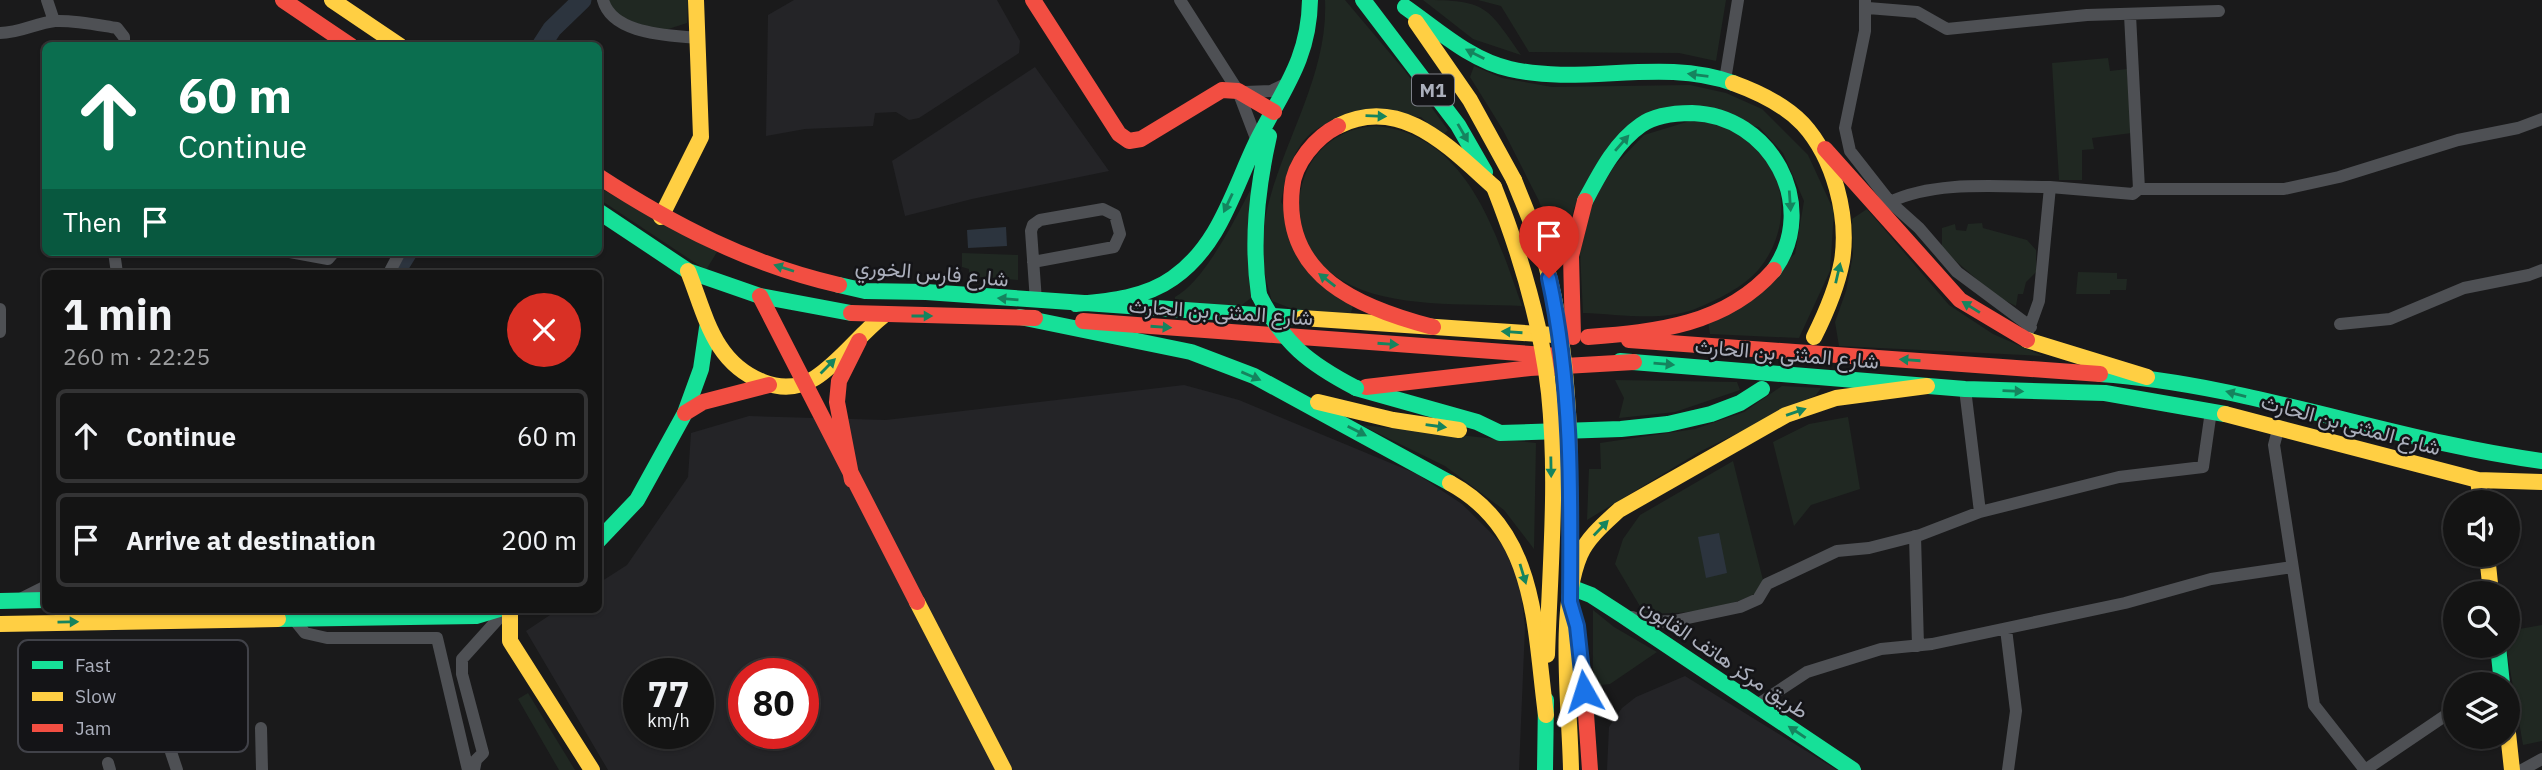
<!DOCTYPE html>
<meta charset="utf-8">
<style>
:root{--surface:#141414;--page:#1d1d1d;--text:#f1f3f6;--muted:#9d9ea0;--line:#333334}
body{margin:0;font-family:"IBM Plex Sans",Vazirmatn,sans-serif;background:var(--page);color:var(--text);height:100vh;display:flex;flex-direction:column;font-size:26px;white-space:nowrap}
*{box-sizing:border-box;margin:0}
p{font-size:23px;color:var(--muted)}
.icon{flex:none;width:38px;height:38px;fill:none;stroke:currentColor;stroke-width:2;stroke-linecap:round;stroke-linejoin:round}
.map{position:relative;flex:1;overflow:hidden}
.details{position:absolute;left:42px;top:270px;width:560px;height:343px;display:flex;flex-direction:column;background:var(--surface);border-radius:10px;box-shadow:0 2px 5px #0004,0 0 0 2px var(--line)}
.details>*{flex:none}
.hud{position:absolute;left:42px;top:42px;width:560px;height:214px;border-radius:10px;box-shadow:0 2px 5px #0004,0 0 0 2px var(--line);background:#0b6e4f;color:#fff;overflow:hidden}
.fabs{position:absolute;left:2443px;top:490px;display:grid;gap:14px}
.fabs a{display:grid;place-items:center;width:77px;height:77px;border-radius:50%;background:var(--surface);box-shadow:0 2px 5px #0004,0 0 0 2px var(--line);font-size:35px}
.speed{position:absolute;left:623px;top:658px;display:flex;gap:14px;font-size:35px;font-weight:700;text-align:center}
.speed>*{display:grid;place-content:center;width:91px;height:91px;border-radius:50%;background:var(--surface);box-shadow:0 2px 5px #0004,0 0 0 2px var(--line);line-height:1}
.speed small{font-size:18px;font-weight:400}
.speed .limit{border:10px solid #d22;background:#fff;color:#111}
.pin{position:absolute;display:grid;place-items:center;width:60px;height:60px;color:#fff;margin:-72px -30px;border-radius:50% 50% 50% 0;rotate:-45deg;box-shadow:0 0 7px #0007}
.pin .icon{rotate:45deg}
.me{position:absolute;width:77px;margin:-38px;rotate:354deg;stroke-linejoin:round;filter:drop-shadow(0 0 5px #0008)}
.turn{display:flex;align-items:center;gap:24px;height:147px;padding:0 21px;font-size:32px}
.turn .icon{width:91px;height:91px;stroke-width:2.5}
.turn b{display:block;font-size:49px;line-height:60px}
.then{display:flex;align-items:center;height:66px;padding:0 21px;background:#0003;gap:14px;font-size:26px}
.round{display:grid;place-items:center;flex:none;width:74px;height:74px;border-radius:37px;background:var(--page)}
.summary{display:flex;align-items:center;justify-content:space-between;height:119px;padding:0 21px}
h1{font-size:42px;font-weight:700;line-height:52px}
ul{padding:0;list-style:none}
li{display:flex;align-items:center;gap:21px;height:94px;margin:0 14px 10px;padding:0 7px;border:4px solid var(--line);border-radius:10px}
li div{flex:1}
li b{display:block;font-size:26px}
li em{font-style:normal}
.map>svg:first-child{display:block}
</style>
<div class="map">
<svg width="2542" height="770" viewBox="0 0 2542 770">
<rect width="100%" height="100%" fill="#1a1a1b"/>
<path fill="#242427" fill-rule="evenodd" d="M794,0H997L1020,41L1019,53L919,118L909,120L896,112L875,113L873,126L805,129L766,136L768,15Z
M1035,67L1109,171L972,199L905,216L892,161Z
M1184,385L1239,400L1417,474L1462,504L1502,544L1520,584L1525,627L1519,770H608L526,631L559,609H598L599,583L627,565L688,477L691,433L749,416L886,420ZM639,674H698V733H639ZM744,674H803V733H744Z
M1685,676L1837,770H1607L1609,727L1622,708L1636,697Z"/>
<path fill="#202822" d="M607,0H688L687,23L659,32L617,15Z
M1325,0H1345L1405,71L1448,130L1442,136L1421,117C1338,121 1299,104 1281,202L1353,306L1351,313L1301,312L1272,301C1266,281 1260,259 1262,238C1271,156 1329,84 1325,0Z
M1423,0C1486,0 1487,6 1521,55L1473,39Z
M1478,0H1726L1716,61L1679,53L1529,52L1501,6Z
M2108,58L2110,71L2127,69L2132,133L2092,138L2094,149L2082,150V180H2059L2052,63Z
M1474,66L1502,78L1552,87L1690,85L1726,93L1762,109L1808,155L1834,211L1830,271L1799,338L1710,334L1708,322L1795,254L1804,201L1783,153L1759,127L1654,110L1574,208L1560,265L1539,201L1503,130L1470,77Z
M1690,121C1701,122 1717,122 1727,126C1785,152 1798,221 1759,269C1744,287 1717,300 1695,309C1661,322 1619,314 1583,313L1580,252L1593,201L1615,165L1644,135Z
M1375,126C1467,133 1496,233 1522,306C1466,303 1391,309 1343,281C1272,239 1291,131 1375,126Z
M1265,162L1251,298L1238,308L1175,306V297C1210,278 1245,198 1265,162Z
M598,187L717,252L706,270L599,199Z
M1867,209L1949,305L1993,334L2043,356L1839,346L1835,322L1846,291L1853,255L1852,219Z
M1982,223L1983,228L2027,240L2036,250V272L2026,282L2023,294H2018L2016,306L1996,296L1942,249V228L1955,224L1956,230L1966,231L1968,224Z
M962,253L1018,255V280L969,276V269L962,267Z
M2078,272L2117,273V279H2127L2126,290H2110V294H2076Z
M1615,380L1737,382L1740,390L1675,412L1619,418L1624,398Z
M1782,386L1821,388L1816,395L1701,451L1587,520L1589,469H1601L1600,443L1695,429L1744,412Z
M1848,417L1860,489L1811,505L1794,526L1773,442L1809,424Z
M1361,425L1536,443L1534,549L1504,510L1445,466Z
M1733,461L1765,588C1730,610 1684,615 1644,613L1615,564L1623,539L1640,515Z
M1593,610L1614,627L1657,652L1610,684L1593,686Z
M2542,625V741L2523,745L2506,646L2508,631Z
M528,693L575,770H559L518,699Z"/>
<path fill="#2c343e" d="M1006,227L1007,246L968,248L967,230Z
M1719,533L1727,573L1706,578L1698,537Z"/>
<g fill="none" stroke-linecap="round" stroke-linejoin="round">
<path stroke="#2c343e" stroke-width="19" d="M541,46L552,29L582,0
M395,273L408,252"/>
<path stroke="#4e5054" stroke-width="12" d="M47,0L54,21
M603,0C612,34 667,35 696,38
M1180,0L1238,91L1257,141
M1865,0V31L1845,128L1850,151L1890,202L1919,228L1957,272L2031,327
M1868,8L1917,12L1947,29L2087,15L2219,11
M2130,15L2139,189
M0,33C20,33 36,23 55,21C75,20 98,25 117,28L124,37V46
M1725,80L1738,0
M1245,92L1271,91L1288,83
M1890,202C1936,180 2000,187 2050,187
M114,252L117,273
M290,252L328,259L334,252
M1033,262L1114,247L1120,234L1115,215L1103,209L1040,220L1033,225L1031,231L1036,301
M389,273L400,252
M0,309V332
M2340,324L2390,319L2464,288L2529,275L2542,270
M2025,340L2039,301L2050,187L2133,194L2139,189H2284L2339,177L2458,140L2518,128L2542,119
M2279,426L2274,445L2314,705L2365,770L2455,709
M1980,512L2119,477L2203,467L2211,411
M1915,536L1918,646
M22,598L46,586
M292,617L305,633L327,638H437L468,770
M1632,617L1647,622L1674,621L1740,607L1758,599L1767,584L1837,551L1869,548L1920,535L1980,512L1965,389
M2006,629L2016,711L2008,770
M1757,705L1807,672L1881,649L1932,644L2125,603L2211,579L2292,567
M261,728L262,770
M171,752L177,770
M108,763L110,770
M474,770L476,760L483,753L462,674V659L507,609
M2522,770L2542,759"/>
<path stroke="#16e098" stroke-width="16" d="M1363,0L1458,125L1485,172
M1405,7C1438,30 1470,60 1510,69C1583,86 1662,57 1733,83
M1585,201C1600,173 1615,143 1641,125C1655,115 1676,113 1692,113C1770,115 1820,205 1774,270
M598,211L688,271L760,296L851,313
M839,285L865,291L926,292L1302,318
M1259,295C1251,241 1257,189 1269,136
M1076,304C1109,301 1145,298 1173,278C1219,246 1233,191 1256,143C1281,92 1309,61 1310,0
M1020,317L1191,352L1254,376L1450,483
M1620,361L1965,389L2105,393L2225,414
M2100,374C2248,384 2393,441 2542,461
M1356,388L1477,422L1500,433L1621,429L1668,424L1711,414L1740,403L1762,389
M598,541L637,500L685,413L701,369L707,328
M1570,587L1591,595L1622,615L1853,770
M0,601L46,600
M278,619L476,616L499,609
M2498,646L2502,684
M1545,770L1546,700"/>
<path stroke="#ffcf43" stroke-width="16" d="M332,0L400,46
M1416,22L1470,100L1514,180
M1733,83C1758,92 1785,105 1803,124C1834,158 1849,216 1842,261C1837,288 1826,313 1814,337
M1338,126C1401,94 1450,148 1494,187
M661,217L701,137L696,0
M688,271C706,316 713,362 763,382C781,389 799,388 815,378C841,361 859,335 883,316
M1302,318L1554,335
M2027,340L2147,377
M1318,402L1393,420L1459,430
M2225,414L2478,480L2542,482
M2478,480L2481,502
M1450,483C1538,531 1534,627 1546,715
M2487,555L2491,593
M917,602L1004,770
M510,609V641L592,770
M0,624L278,619
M2508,733L2512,770
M1571,770C1570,710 1557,609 1580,555C1588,537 1605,523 1619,510L1786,415L1836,398L1927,386"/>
<path stroke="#f24e42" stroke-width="16" d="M283,0L351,46
M1033,0L1119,134L1129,141L1141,139L1222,90L1238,91L1274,112
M1338,126C1316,137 1294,163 1292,188C1282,277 1360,308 1433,327
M1825,149L1960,300L2027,340
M598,176C673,225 751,265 839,285
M760,296L917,602
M851,313L1035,318
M1083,321L1559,356
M1588,337C1656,332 1726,325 1774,270
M1629,340L2100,374
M1366,387L1530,368L1634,362
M685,413L703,402L769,385
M852,480L837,402L839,381L859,341
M1584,686L1590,770"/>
<path stroke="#16e098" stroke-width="16" d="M1259,295C1284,344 1308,363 1356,388"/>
<path stroke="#ffcf43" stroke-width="16" d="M1514,180C1527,213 1542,246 1550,280C1574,380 1570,485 1570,587
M1494,187C1520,253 1541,322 1549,393C1558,480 1550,568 1547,655"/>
<path stroke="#f24e42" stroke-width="16" d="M1573,337L1571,256L1585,201"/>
</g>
<defs><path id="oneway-solid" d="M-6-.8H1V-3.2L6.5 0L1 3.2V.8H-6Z" transform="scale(1.75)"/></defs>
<g fill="#15845e">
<use href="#oneway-solid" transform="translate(1475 54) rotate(-153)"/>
<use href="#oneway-solid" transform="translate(1698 75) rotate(-173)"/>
<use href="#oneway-solid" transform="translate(1376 116) rotate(2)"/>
<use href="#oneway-solid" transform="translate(1463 133) rotate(60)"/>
<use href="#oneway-solid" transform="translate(1622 143) rotate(-49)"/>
<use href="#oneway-solid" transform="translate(1790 201) rotate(86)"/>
<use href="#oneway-solid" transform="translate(1228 203) rotate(115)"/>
<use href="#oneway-solid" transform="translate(784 268) rotate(-162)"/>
<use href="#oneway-solid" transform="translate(1838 273) rotate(-77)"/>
<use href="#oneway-solid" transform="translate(1327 280) rotate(-142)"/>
<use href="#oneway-solid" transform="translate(1008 299) rotate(-175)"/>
<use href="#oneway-solid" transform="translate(1971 307) rotate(-148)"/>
<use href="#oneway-solid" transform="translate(922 316)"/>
<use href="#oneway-solid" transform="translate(1161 327) rotate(4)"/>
<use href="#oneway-solid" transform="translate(1512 332) rotate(-176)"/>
<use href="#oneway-solid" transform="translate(1388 344) rotate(4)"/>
<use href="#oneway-solid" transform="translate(1910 360) rotate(-176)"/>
<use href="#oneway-solid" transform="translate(1664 364) rotate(5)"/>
<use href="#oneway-solid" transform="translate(828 366) rotate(-45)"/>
<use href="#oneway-solid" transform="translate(1251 376) rotate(23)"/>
<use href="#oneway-solid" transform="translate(2013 391) rotate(2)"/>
<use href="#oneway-solid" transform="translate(2236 394) rotate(-165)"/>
<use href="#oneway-solid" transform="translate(1796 412) rotate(-19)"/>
<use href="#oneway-solid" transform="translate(1436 426) rotate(8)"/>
<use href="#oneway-solid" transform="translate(1357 431) rotate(27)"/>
<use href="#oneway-solid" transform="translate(1551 467) rotate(89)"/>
<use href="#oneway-solid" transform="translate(1601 528) rotate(-46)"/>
<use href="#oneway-solid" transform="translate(1523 574) rotate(73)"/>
<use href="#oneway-solid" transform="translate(68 622) rotate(-1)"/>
<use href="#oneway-solid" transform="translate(1797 732) rotate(-146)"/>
</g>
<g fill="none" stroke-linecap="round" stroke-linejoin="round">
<g stroke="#114b97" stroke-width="18">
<path id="route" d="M1549,278C1572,384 1571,493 1570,602L1577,626L1584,691"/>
</g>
<use href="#route" stroke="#1a73e8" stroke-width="12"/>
</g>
<g text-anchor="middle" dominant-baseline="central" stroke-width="5" stroke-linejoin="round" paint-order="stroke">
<rect fill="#141417" stroke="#7e808a" stroke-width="2" x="1412" y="74.5" width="42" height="31" rx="5"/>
<g font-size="19" font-weight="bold" fill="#abafbc">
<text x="1433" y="90">M1</text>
</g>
<g font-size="21" fill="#abafbc" stroke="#141417">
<text transform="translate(932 272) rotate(5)">شارع فارس الخوري</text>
<text transform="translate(1221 311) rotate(4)">شارع المثنى بن الحارث</text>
<text transform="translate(1787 353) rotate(5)">شارع المثنى بن الحارث</text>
<text transform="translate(2351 424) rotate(15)">شارع المثنى بن الحارث</text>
<text transform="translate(1725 658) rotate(34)">طريق مركز هاتف القابون</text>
</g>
</g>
<rect x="18" y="640" width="230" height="112" rx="10" fill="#141417" stroke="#414249" stroke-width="2"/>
<rect x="32" y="661" width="31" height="8" fill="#16e098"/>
<rect x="32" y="692" width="31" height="9" fill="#ffcf43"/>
<rect x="32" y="724" width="31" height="8" fill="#f24e42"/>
<g font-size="19" fill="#abafbc">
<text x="75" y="672">Fast</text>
<text x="75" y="703">Slow</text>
<text x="75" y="735">Jam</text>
</g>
</svg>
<div class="fabs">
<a><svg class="icon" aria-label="sound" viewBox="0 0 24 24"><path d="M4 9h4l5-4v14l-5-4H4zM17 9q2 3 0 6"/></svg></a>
<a><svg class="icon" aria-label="search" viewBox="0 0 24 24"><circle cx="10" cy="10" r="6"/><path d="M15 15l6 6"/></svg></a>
<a><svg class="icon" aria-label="layers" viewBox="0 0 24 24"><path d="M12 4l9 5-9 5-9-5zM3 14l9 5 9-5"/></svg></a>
</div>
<div class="speed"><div>77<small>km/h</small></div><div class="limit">80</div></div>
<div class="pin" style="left:1549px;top:278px;background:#d93025"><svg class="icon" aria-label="arrive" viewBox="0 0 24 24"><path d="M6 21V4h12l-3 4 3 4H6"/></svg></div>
<svg class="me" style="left:1584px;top:691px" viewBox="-20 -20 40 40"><path d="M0-17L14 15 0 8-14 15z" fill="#1a73e8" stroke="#fff" stroke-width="4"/></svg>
<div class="hud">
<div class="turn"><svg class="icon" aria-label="ahead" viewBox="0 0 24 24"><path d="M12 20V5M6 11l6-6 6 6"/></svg><div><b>60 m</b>Continue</div></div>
<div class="then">Then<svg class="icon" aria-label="arrive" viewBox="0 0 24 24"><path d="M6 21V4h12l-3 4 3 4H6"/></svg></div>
</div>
<section class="details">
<div class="summary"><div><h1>1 min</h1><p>260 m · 22:25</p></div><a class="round" style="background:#d93025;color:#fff"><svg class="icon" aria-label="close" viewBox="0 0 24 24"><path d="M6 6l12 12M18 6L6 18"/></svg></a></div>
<ul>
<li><svg class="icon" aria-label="ahead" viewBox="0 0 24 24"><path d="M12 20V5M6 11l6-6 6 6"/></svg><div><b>Continue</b></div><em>60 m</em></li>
<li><svg class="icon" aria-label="arrive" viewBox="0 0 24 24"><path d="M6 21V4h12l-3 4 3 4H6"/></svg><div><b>Arrive at destination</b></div><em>200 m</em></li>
</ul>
</section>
</div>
